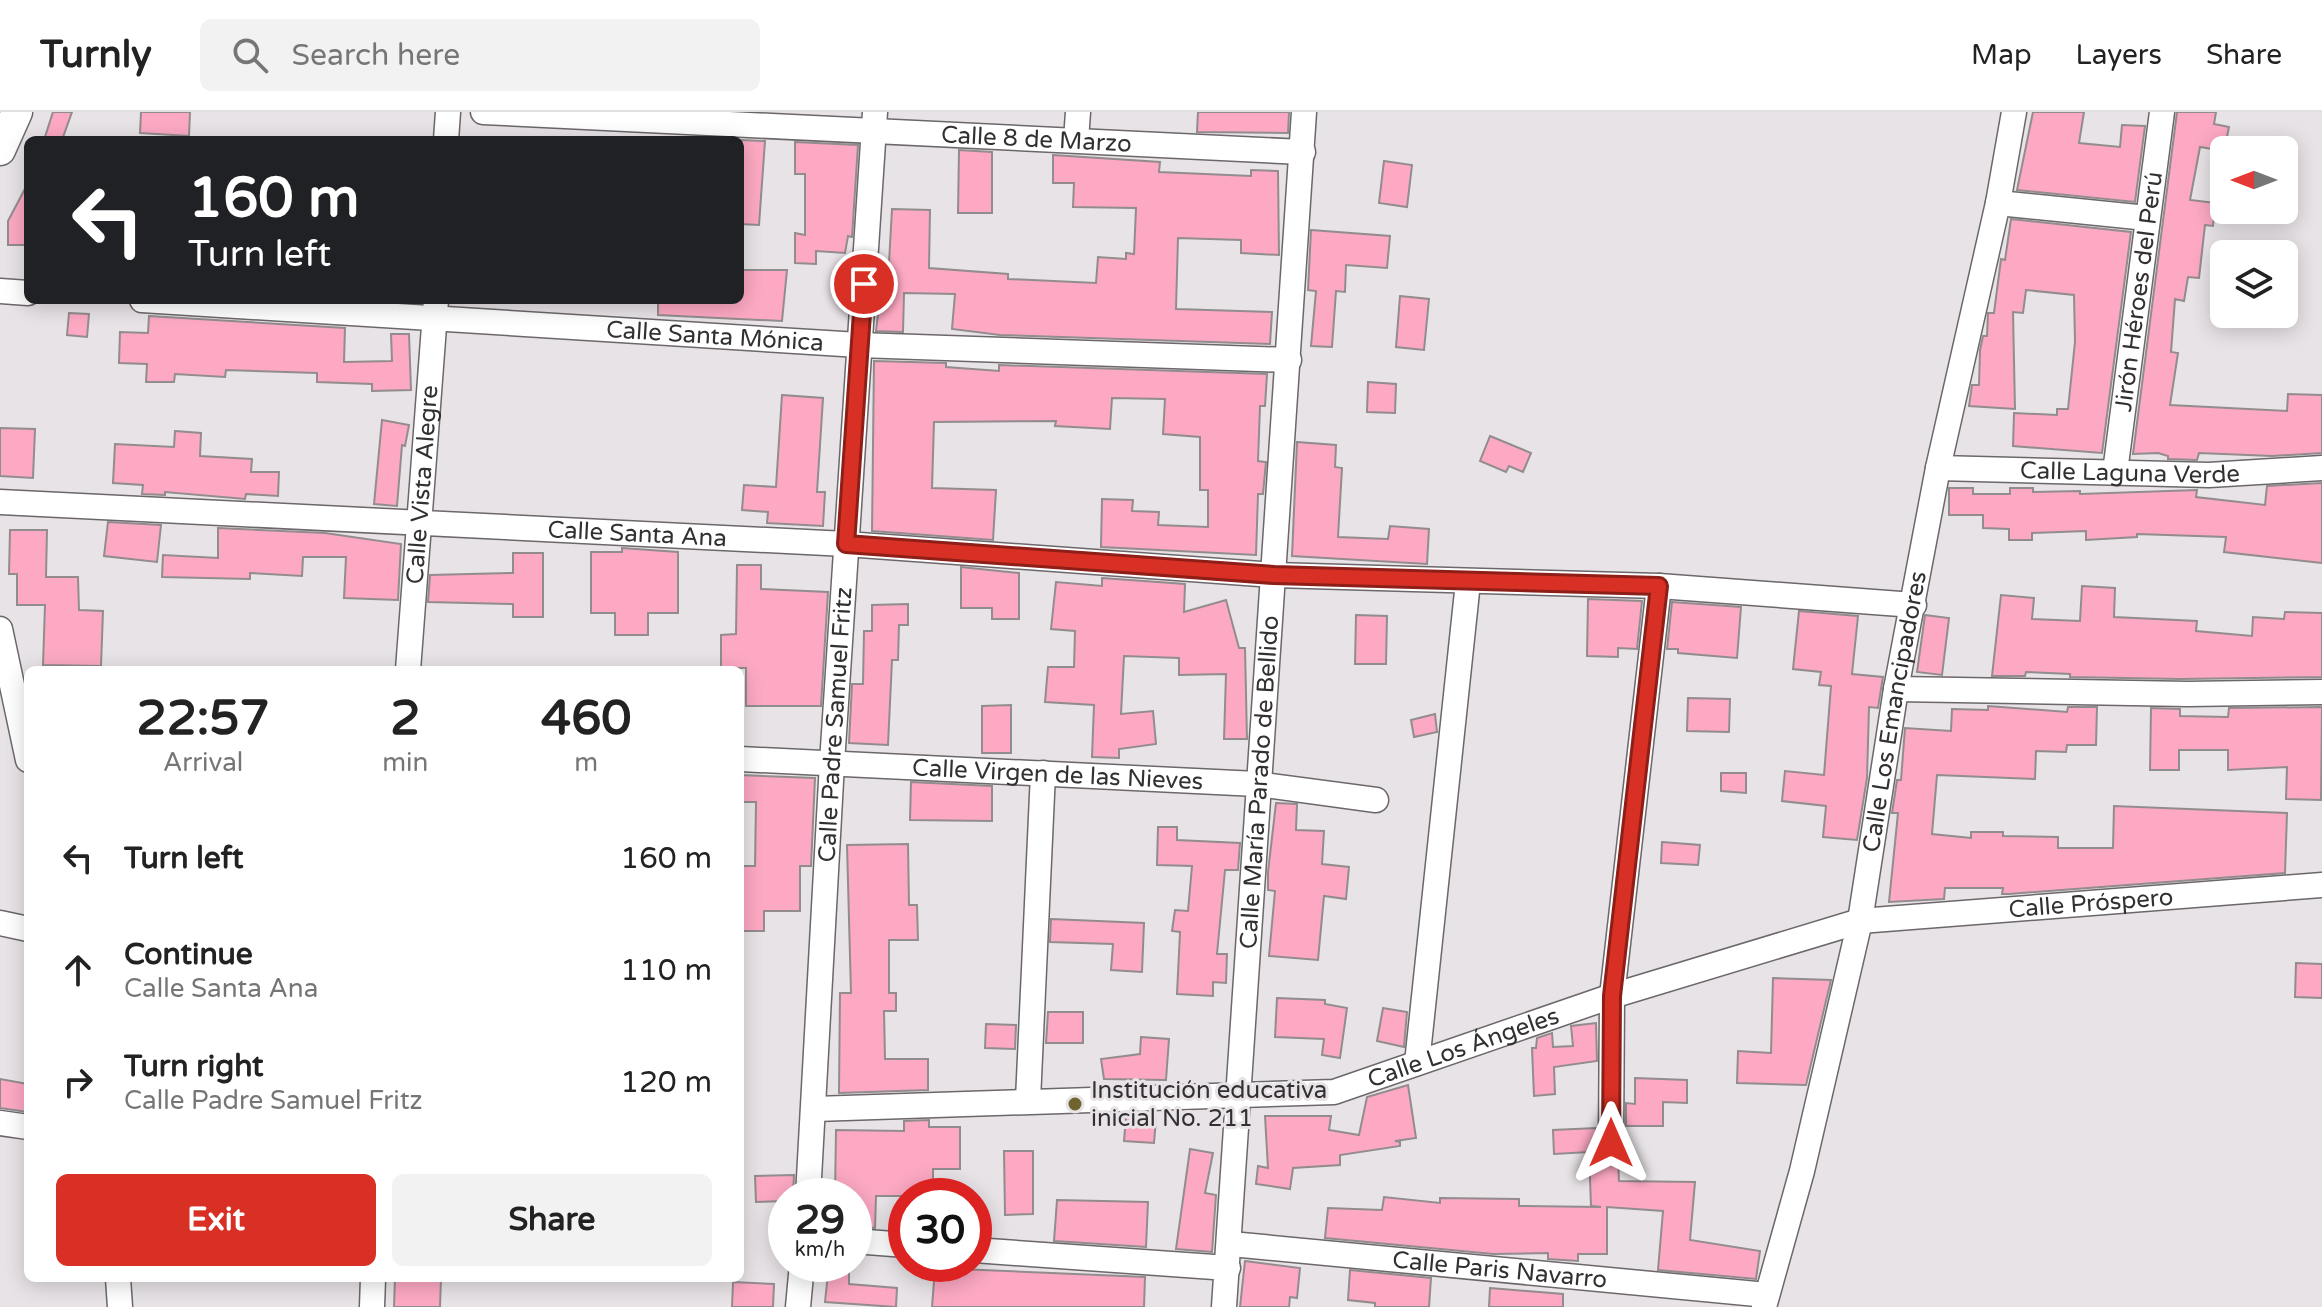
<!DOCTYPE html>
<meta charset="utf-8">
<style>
:root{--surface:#fff;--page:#f2f2f2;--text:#222;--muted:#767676;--line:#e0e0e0;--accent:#d93025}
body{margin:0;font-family:"Varela Round",sans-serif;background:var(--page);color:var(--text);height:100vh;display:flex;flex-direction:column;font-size:30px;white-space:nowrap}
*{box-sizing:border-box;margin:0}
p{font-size:26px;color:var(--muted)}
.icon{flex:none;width:44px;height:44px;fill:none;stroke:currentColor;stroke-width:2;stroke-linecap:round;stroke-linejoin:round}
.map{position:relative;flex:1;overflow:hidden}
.details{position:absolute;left:24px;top:554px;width:720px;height:616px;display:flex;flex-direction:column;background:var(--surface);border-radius:12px;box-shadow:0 4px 20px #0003}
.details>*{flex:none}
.hud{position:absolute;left:24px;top:24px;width:720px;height:168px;border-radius:12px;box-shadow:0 4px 20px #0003;background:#202124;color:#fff;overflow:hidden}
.needle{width:52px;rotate:270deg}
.controls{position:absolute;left:2210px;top:24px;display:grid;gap:16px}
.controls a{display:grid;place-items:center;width:88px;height:88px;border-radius:12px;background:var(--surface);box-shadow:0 4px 20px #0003;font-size:40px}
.speed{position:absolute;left:768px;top:1066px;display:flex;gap:16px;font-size:40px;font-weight:700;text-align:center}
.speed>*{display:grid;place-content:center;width:104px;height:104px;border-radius:50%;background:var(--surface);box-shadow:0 4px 20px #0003;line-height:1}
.speed small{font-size:20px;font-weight:400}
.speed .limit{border:12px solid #d22;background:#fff;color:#111}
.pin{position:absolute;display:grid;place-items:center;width:68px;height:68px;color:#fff;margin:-34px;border:4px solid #fff;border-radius:50%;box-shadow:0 2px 8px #0007}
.me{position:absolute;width:88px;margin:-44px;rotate:0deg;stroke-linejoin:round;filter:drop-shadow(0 0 6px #0008)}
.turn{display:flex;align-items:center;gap:28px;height:168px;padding:0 32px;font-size:36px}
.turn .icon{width:104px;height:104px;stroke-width:2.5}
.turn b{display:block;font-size:56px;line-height:68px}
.eta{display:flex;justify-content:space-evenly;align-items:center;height:136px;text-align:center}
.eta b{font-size:48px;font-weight:700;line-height:56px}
.primary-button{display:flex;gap:16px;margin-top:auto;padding:16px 32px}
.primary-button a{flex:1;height:92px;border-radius:12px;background:var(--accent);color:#fff;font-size:32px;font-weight:700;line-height:92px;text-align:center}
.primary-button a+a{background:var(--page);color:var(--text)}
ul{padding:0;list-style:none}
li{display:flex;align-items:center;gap:24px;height:112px;padding:0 32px}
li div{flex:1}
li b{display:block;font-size:30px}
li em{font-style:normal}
header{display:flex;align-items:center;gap:48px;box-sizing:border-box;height:112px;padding:0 40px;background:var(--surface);border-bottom:2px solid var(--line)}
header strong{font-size:38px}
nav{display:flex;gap:44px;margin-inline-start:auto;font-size:28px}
.search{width:560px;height:72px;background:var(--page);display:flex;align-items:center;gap:20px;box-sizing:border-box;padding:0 28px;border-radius:12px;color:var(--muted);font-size:30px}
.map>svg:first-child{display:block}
</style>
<header>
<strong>Turnly</strong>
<div class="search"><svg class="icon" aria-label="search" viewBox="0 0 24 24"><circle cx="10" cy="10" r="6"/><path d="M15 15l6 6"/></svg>Search here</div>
<nav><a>Map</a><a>Layers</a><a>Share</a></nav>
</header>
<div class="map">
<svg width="2322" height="1195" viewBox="0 0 2322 1195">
<rect width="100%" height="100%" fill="#e8e3e6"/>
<path fill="#fda9c3" stroke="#928c8e" stroke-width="2" d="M53,0H72L62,28H44Z
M141,0H190L189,24L140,21Z
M1198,0H1289L1288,21L1197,20Z
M2033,0H2084L2079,31L2120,35L2122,13L2145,14L2135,90L2017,78Z
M2177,0H2216L2214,12L2229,15L2224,39L2200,35L2190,88L2215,91L2213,114L2205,113L2199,166L2188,165L2184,189L2175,187L2171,240L2178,241L2170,293L2287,299L2288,282L2322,283V341L2272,344L2199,341L2197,348L2168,347V344L2158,341L2133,342Z
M740,28L765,29L759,113L740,112Z
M795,30L858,33L852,125L848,124L845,141L816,139V152L795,151V121L805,123V62H795Z
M959,38L992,40V101H958Z
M1053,43L1160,50L1159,60L1251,64V58L1278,59L1279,143L1241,141V128L1178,126L1176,197L1272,200L1270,232L1000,223L952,217L955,182L904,181L903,220L876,219L884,152L889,151L892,97L930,98L929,156L1008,162V167L1096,171L1098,145L1126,147V141L1134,142L1136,96L1073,95L1074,71H1053Z
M1384,49L1412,53L1407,95L1379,91Z
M28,71V133H8V109Z
M2011,107L2131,120L2102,341L2013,334L2014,301L2057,303V297H2068L2075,230L2074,183L2026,178L2023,201L2013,200L2015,297L1969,294L1972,273H1979L1980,238L1983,224H1987L1988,201H1994L2001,147L2005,148Z
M1311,118L1390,124L1387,156L1346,153L1345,180L1336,179L1332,235L1311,234L1316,179L1308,178Z
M740,158H787L782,209L658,203V188H740Z
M1400,184L1429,187L1424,238L1396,235Z
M69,201L89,202L87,225L67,223Z
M149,204L345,216L344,250L392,249L391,222H409L411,278L372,279V272L317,270V261L226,258L225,265L175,262L174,270H146L147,252L119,251L120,220L148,221Z
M874,249L946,251V255L999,259V253L1267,262L1265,294H1260L1258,349L1266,350L1263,382H1258L1256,443L1101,435L1102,387L1133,388L1132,399L1159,400L1158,413L1208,415V378H1200V325L1163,322L1165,287L1112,286L1110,317L1055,314L1056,309L934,310L932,376L996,378L993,428L872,419Z
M1368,270L1396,272L1395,301L1367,300Z
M782,283L823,286L817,380H825L823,414L767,411L768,400L742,398L744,373L776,375Z
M382,308L409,313L405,334L402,333L397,394L374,392Z
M0,316L35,317L33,366L0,364Z
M175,319L201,321L200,344L252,347L251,360H279L278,384L246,382L245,387L165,380V383L142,382L143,373L113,371L115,332L174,335Z
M1490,324L1531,341L1523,360L1509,354L1506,360L1480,349Z
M1297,330L1336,333L1335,355L1342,356L1338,425L1388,427L1390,414L1429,417L1427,452L1292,444Z
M2322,371V451L2224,440L2226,425L2137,422V425L2086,428V419L2032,421V428H2009V417L1983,416V403H1949V376H1973V382H2010V376H2033V380L2080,379V382L2197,378L2196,385L2265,393L2267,374Z
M108,410L161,413L157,450L104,444Z
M218,416L325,421L401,432L398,488L344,486L346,445H303L302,464L250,461V467L162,465L163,443L218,446Z
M10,418H47L46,465H78L79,498L103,499L101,554L43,553L45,493H17V462H9Z
M622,436L678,440V501H648V523H615V501H591V440H622Z
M513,441H543V505H513V492L428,490L430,463L513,461Z
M737,453H761V477L828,480L821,594H746V556H721V523L736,522Z
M961,455L1019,461V507H992V496H961Z
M1102,466L1185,472L1184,500L1226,488L1239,536H1245L1247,627H1224L1226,562L1179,563V546L1124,544L1121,602L1153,599L1156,632L1119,637V646L1092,645L1094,593L1045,590L1048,555H1074L1075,519L1051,517L1056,470L1102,474Z
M2082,474L2115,476L2114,505L2197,509L2196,519L2252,524L2253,505L2284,507L2285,500L2322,501V565L2180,567L2070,565V562L2026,560L2025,564H1992L2001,483L2034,486L2032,507L2080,509Z
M1588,487L1642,489L1637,537L1618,536V545L1587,544Z
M1672,490L1741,495L1737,546L1678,541V537H1667Z
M908,492V513H899L898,548H892L888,633L849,631L852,572H863L864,519H872V493Z
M1799,499L1858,504L1852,562L1883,565L1878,596L1869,595L1867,666L1857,728L1823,725L1826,694L1782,689L1785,659L1824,663L1831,574L1819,573L1821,560L1793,557Z
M1356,503L1387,504L1386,552H1355Z
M1925,503L1949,506L1942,563L1917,560Z
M1688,586L1730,587L1729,620L1687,619Z
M1011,593V641H982V594Z
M1988,594L2067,600L2068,595H2097L2096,633H2067L2066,640L2036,639L2035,667L1937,663L1932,722L1971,726V720H2003V724L2058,725V736H2113L2114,694L2287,701L2285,761L2009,782H2002L2003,776H1945L1944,787L1889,790L1898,701H1892L1897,668H1901L1905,616L1951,619L1952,597L1988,598Z
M2322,595L2321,688L2286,687L2287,655L2228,658V638H2179V658H2150L2151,596L2180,597V604L2228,605L2229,596Z
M1435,602L1437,620L1414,625L1411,608Z
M1721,661H1746V681L1721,679Z
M740,663L815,666L811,754H800V799H764V819H740V754H755L756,690H740Z
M911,670L992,674V709L910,708Z
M1276,691L1297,692L1296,718L1324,719L1322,752L1349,755L1346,787L1324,784L1318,848L1269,844L1275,779L1268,778V760Z
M1158,715H1177V728L1240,731L1238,758H1225L1217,842H1227L1226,871L1213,870V884L1177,882L1180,820L1172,819L1175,798L1188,799L1192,754L1157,753Z
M1662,730L1700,733L1698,753L1661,751Z
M908,732L909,793H917L918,828H889V881H896V899H884L885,947H928V978L839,981L840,881H851L847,733Z
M1051,807L1144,811L1142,860L1111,858L1113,832L1050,830Z
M2296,851L2322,852V886L2295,885Z
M1773,866L1831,868L1806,973L1737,971L1738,939L1771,941Z
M1277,886L1325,888V892L1347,896L1340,946L1322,943L1324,927L1275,925Z
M1383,896L1407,900L1404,935L1377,929Z
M1048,900H1083V931H1046Z
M1596,911L1597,949L1554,955L1555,982L1534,984L1532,936H1536L1537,926L1552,921L1553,935L1573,934L1571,914Z
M986,912L1016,913L1015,937L985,936Z
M1141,925L1169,927L1166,968L1104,967L1101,947L1140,942Z
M1635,966L1687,968V991L1663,990V1014H1626V991L1635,992Z
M0,967L28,972V1000L0,996Z
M1408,973L1416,1026L1395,1029L1400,1030V1034L1340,1043V1053L1293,1056L1290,1077L1256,1072L1258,1054L1268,1056L1265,1004H1331L1329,1018L1359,1023L1367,985Z
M1126,1005L1156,1007L1154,1031L1124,1029Z
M929,1008V1015H960V1057H933V1084H876L875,1116L854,1114V1084H835L836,1018L904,1019V1009Z
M1596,1016L1598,1039L1610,1046L1618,1044L1619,1069L1695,1070L1690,1128L1760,1139L1756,1167L1658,1158L1663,1099L1607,1095V1142H1578V1149L1548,1147V1141L1493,1142L1325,1126L1328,1096L1382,1098L1384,1085L1440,1091V1086L1519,1087V1094L1601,1095L1591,1094L1589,1040L1554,1042L1553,1018Z
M1190,1037L1213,1041L1205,1081L1216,1083L1212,1140L1176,1137Z
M1004,1039H1033V1102L1005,1103Z
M794,1063L793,1084H786V1089L756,1090L755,1064Z
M1057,1088L1148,1090L1146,1135L1054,1129Z
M1245,1149L1300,1156L1297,1186L1290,1185L1289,1195H1240Z
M829,1152H849V1172L897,1176L896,1195L825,1190Z
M935,1156L1145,1165L1144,1195H932Z
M1350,1158L1431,1166L1429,1195H1375V1191L1348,1188Z
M395,1166H441L440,1195H394Z
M733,1170L774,1172L773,1195H732Z
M1490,1176L1563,1182V1195H1489Z"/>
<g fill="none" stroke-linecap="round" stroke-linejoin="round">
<g stroke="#6b676a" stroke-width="27">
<g id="minor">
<path id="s1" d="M483,0L1303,40"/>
<path d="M446,28L448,0"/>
<path d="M1076,28L1078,0"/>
<path d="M1998,91L2147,106"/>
<path d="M0,179L28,181"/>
<path id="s2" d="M142,188L859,233L1289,248"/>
<path id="s3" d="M1938,356L2209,363L2322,356"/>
<path id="s4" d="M2115,360L2162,0"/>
<path id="s5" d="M0,390L846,432L1274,463L1659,474L1914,493"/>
<path d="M0,517L28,648"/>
<path id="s6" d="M408,558L436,188"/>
<path d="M1896,577L2188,582L2322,580"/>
<path id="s7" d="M740,647L1257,672L1376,688"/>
<path d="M0,811L28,817"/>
<path d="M1417,951L1468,470"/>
<path d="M1028,988L1043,661"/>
<path id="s8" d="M815,997L1334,980L1612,884L1860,809L2322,773"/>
<path d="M0,1011L28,1015"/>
<path d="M1611,1031L1612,884L1659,474"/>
<path id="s9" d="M808,1084L832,651L875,0"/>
<path d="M854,1129L906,1133"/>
<path id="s10" d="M1231,1132L1767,1183"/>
<path d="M974,1138L1228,1156"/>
<path d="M118,1166L120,1195"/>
<path d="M372,1195L373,1166"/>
<path d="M798,1195L802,1152"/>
<path id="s11" d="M1224,1195L1304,0"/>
<path id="s12" d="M1764,1195L1802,1059L1860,809L1896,577L1938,356L1998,91L2014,0"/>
</g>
</g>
<g stroke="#6b676a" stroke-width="33">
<path id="tertiary" d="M0,38L17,0"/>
</g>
<use href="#minor" stroke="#fff" stroke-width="24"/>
<use href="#tertiary" stroke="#fff" stroke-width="30"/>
</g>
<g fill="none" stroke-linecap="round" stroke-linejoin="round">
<g stroke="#8d1f18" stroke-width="20">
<path id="route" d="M864,172L846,432L1274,463L1659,474L1612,884L1611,1031"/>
</g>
<use href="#route" stroke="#d93025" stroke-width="14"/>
</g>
<circle fill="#6f6330" stroke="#e8e3e6" stroke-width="3" cx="1075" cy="992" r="8"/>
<g text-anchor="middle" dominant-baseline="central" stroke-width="6" stroke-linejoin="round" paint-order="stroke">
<g font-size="24" fill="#323031" stroke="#e8e3e6">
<text stroke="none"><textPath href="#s1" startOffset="554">Calle 8 de Marzo</textPath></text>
<text stroke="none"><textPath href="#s4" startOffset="182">Jirón Héroes del Perú</textPath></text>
<text stroke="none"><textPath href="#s2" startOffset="574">Calle Santa Mónica</textPath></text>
<text stroke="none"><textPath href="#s3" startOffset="192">Calle Laguna Verde</textPath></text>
<text stroke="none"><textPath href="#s6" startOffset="186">Calle Vista Alegre</textPath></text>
<text stroke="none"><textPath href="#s5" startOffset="638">Calle Santa Ana</textPath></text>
<text stroke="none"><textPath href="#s12" startOffset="610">Calle Los Emancipadores</textPath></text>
<text stroke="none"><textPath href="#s9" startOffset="472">Calle Padre Samuel Fritz</textPath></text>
<text stroke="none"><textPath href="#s7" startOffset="318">Calle Virgen de las Nieves</textPath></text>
<text stroke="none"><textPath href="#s11" startOffset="526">Calle María Parado de Bellido</textPath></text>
<text stroke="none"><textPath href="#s8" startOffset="1304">Calle Próspero</textPath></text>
<text stroke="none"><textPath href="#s8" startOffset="656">Calle Los Ángeles</textPath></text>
<text stroke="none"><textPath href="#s10" startOffset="270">Calle Paris Navarro</textPath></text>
</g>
<g font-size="24" fill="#323031" stroke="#e8e3e6" text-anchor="start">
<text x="1091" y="978">Institución educativa<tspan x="1091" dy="28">inicial No. 211</tspan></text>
</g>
</g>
</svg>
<div class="controls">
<a><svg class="needle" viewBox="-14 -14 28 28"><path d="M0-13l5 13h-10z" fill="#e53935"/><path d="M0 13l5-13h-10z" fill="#767676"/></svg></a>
<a><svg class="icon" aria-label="layers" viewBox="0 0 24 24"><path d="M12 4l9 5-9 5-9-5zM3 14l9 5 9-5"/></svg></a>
</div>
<div class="speed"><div>29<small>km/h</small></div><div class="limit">30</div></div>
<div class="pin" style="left:864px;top:172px;background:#d93025"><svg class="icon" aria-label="arrive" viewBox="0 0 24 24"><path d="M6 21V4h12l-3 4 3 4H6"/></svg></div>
<svg class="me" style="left:1611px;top:1031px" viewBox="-20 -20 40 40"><path d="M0-17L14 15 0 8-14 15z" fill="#d93025" stroke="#fff" stroke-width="4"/></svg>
<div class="hud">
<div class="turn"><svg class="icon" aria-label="left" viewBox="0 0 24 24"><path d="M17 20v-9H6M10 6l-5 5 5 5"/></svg><div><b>160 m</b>Turn left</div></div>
</div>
<section class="details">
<div class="eta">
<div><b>22:57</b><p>Arrival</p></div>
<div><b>2</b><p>min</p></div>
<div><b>460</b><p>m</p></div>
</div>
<ul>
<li><svg class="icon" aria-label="left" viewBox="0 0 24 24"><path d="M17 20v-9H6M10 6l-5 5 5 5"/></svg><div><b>Turn left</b></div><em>160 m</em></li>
<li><svg class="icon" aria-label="ahead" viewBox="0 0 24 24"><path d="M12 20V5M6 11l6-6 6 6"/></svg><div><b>Continue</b><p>Calle Santa Ana</p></div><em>110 m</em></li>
<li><svg class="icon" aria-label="right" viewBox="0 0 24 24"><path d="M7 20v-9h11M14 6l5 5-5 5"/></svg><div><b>Turn right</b><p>Calle Padre Samuel Fritz</p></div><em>120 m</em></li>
</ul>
<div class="primary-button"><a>Exit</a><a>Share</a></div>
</section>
</div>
